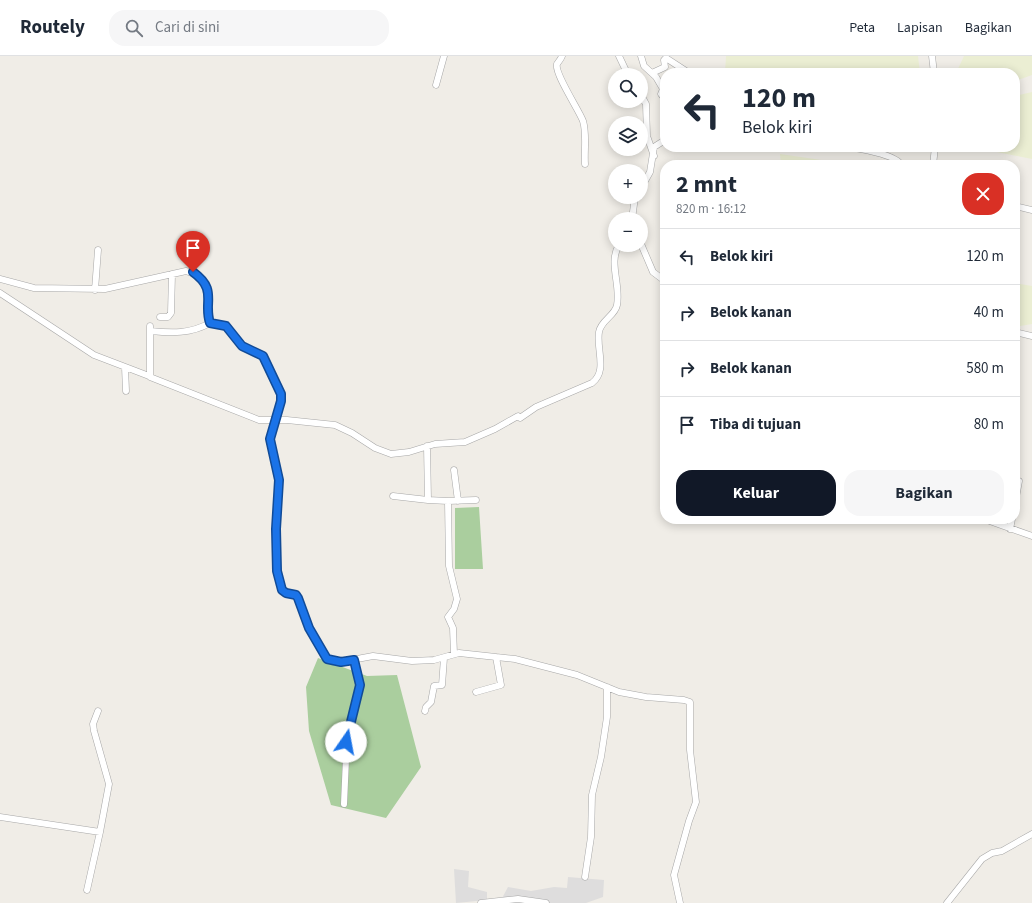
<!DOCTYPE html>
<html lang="id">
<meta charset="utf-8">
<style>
:root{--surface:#fff;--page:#f6f6f7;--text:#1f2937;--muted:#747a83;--line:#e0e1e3;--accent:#111827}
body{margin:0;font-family:"Source Sans 3",sans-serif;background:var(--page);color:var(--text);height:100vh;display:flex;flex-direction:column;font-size:15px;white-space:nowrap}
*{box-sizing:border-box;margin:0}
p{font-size:13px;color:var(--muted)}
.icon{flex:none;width:22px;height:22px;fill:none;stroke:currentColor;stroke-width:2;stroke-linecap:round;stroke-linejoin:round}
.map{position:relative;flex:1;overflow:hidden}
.drawer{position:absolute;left:660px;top:104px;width:360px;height:364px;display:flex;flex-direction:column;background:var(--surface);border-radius:16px;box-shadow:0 2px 10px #0003}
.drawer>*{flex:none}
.hud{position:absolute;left:660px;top:12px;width:360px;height:84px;border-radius:16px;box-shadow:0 2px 10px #0003;background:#fff;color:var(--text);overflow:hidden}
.buttons{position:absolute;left:608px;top:12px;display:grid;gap:8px}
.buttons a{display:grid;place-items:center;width:40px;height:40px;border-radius:50%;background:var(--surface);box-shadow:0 2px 10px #0003;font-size:20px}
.pin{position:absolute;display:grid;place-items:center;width:34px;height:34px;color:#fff;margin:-41px -17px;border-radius:50% 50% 50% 0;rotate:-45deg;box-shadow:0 0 4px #0007}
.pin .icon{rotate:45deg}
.me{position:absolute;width:44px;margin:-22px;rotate:12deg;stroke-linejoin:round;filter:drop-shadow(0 0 3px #0008)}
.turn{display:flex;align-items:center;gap:14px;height:84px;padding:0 16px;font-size:18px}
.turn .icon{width:52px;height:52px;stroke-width:2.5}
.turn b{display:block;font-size:28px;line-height:34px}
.round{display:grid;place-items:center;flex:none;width:42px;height:42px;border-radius:16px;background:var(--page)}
.summary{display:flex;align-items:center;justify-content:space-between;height:68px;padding:0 16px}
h1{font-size:24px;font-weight:700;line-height:30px}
.action{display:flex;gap:8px;margin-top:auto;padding:8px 16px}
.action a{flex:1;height:46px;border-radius:16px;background:var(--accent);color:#fff;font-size:16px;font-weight:700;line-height:46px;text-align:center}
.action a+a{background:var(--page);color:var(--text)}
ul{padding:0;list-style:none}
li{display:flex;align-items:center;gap:12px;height:56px;padding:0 16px;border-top:1px solid var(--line)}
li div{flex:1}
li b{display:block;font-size:15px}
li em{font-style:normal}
header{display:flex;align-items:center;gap:24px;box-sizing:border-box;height:56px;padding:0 20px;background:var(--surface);border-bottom:1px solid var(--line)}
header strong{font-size:19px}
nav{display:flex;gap:22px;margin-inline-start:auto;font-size:14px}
.search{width:280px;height:36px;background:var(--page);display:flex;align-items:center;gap:10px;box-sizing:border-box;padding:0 14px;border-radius:16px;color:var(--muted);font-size:15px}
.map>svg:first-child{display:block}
</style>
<header>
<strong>Routely</strong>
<div class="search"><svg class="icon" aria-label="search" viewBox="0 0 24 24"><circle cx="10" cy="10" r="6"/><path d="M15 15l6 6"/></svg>Cari di sini</div>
<nav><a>Peta</a><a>Lapisan</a><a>Bagikan</a></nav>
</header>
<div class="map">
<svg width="1032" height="847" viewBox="0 0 1032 847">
<rect width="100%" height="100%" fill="#f0ede7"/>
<path fill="#dedddd" d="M454,813L469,815L468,831L487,836V844L456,847Z
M568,821L604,824L603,841L586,847H514L501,844L508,831L531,835L554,831L567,832Z"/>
<path fill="#ebeed3" d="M726,0H918L920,17H725Z
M964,0H1032V19L1015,25V17H956Z
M1032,36V103L972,91H1015V40Z
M780,98L856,109H781Z
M1015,227L1032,230V268L1015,271Z"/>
<path fill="#aace9e" d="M479,451L483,513H455V452Z
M318,602L367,620L397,619L421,711L386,762L331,749L309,675L306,631Z"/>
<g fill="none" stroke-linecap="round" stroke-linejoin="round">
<g stroke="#a7a7a7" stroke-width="7">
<path id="minor" d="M562,0C561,3 559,5 557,8C554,17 579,54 583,65C587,78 584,95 585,108
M619,0L628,19
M641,0L644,10L656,21L663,33L661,38L665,43
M932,0L934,17
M652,17L665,11L664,4L666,2L689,17
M436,29L444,0
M641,39L646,48L647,80L654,100
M846,91C857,92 898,99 901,109
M933,109L935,91
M641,132L650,116L654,91L665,84
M1015,150L1032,154
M632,163L635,141
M641,188L653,216L665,225
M0,223L34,232L105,233L186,215C219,223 203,247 210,267L226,270L242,290L263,300L281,338V345L270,383L279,424L276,473L277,515L282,534L286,537L296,539L298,542L309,572L327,603L341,606L373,600L412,605L434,604L459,597L515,603L577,619L619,636L646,641L684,644L690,646V694L696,746L689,765L674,819L680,847
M95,234L98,194
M0,237L94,299L149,320
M160,261H168L171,257L172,218
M150,270V321L259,364H287L335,369L352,377L375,392L391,398L409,396L435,388L465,386L495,373L518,360L520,362L536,351L592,327C608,315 596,293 599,276C601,264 615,260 617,249C621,229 608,206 619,189
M150,275C172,277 190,278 210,267
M1015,276L1032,280
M125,311L126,335
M427,390L428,444L448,445L449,510L457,543L454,553L448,561L453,572L454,598
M454,414L458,445
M393,440L428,444
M448,445L476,444
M1015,447L1019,425
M984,463L1032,480
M1010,473L1012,463
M476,636L501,629L496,601
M425,655L426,651L431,646L434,630L442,629L444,602
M344,748L347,680L360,629L355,604
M0,761L100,776L109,728L94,675L93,668L98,655
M585,821L591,781L592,739L601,701L607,661V631
M87,834L100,776
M481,847L518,843L546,847
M947,847L982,803L992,797L1002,795L1032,778"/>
</g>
<use href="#minor" stroke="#fff" stroke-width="6"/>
</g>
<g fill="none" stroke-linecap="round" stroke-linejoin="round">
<g stroke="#114b97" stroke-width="10">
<path id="route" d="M193,216C218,234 203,246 210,267L226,270L242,290L263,300L281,338V345L270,383L279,424L276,473L277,515L282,534L286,537L296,539L298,542L309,572L327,603L341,606L354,604L360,629L346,686"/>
</g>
<use href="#route" stroke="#1a73e8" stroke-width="7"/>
</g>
</svg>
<div class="buttons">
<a><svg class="icon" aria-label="search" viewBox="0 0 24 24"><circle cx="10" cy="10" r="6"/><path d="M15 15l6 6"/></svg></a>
<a><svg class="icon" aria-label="layers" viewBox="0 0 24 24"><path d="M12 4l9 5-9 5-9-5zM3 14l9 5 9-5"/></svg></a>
<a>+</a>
<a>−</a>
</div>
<div class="pin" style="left:193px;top:216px;background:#d93025"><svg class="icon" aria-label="arrive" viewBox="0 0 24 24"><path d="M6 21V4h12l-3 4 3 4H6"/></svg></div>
<svg class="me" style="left:346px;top:686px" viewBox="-20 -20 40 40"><circle r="19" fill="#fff"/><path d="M0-13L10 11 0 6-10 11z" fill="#1a73e8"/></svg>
<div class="hud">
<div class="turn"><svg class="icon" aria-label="left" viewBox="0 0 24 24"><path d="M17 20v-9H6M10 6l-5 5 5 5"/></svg><div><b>120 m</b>Belok kiri</div></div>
</div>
<section class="drawer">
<div class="summary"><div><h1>2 mnt</h1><p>820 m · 16:12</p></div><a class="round" style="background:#d93025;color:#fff"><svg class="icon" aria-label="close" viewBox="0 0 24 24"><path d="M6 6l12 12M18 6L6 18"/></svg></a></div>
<ul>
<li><svg class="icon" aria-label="left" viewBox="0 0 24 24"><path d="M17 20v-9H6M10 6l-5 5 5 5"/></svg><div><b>Belok kiri</b></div><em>120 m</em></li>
<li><svg class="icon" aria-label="right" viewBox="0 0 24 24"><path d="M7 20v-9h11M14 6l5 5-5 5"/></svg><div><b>Belok kanan</b></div><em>40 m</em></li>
<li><svg class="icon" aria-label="right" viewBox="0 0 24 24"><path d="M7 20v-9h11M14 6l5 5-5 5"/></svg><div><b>Belok kanan</b></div><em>580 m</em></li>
<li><svg class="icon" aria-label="arrive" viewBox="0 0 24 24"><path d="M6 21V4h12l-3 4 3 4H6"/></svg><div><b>Tiba di tujuan</b></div><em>80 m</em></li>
</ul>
<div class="action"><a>Keluar</a><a>Bagikan</a></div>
</section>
</div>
